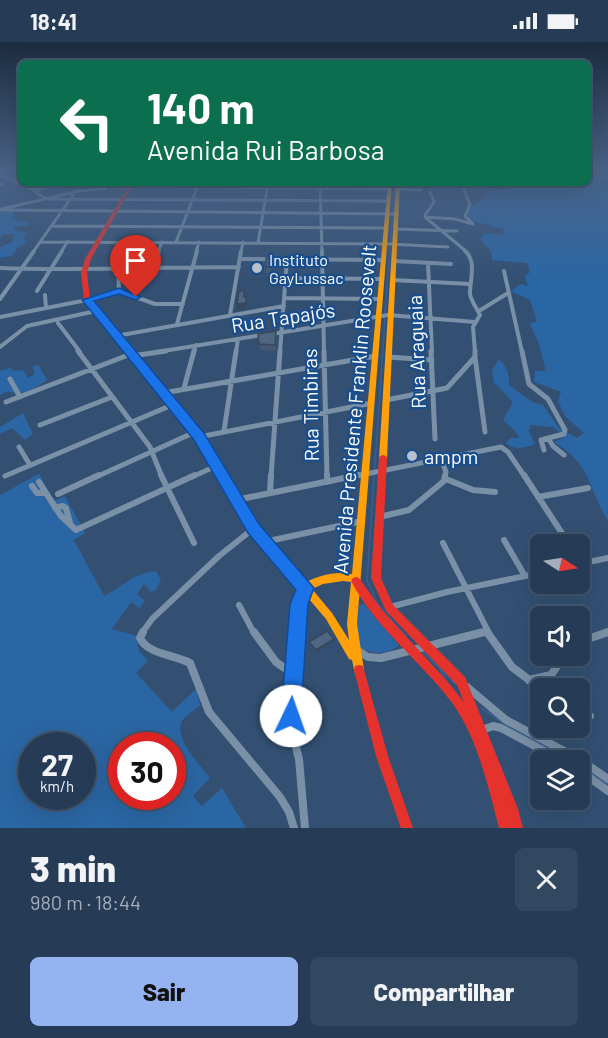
<!DOCTYPE html>
<html lang="pt">
<meta charset="utf-8">
<style>
:root{--surface:#263c56;--page:#324760;--text:#f1f3f6;--muted:#a4adb9;--line:#42566c;--accent:#95b2f1}
body{margin:0;font-family:Barlow,sans-serif;background:var(--page);color:var(--text);height:100vh;display:flex;flex-direction:column;font-size:22px;white-space:nowrap}
*{box-sizing:border-box;margin:0}
p{font-size:20px;color:var(--muted)}
.icon{flex:none;width:33px;height:33px;fill:none;stroke:currentColor;stroke-width:2;stroke-linecap:round;stroke-linejoin:round}
.map{position:relative;height:786px;overflow:hidden}
.panel{display:flex;flex-direction:column;background:var(--surface);flex:1}
.panel>*{flex:none}
.banner{position:absolute;left:18px;top:18px;width:573px;height:126px;border-radius:9px;box-shadow:0 6px 24px #0002,0 0 0 2px var(--line);background:#0b6e4f;color:#fff;overflow:hidden}
.needle{width:39px;rotate:102deg}
.buttons{position:absolute;left:530px;top:492px;display:grid;gap:12px}
.buttons a{display:grid;place-items:center;width:60px;height:60px;border-radius:9px;background:var(--surface);box-shadow:0 6px 24px #0002,0 0 0 2px var(--line);font-size:30px}
.speed{position:absolute;left:18px;top:690px;display:flex;gap:12px;font-size:30px;font-weight:700;text-align:center}
.speed>*{display:grid;place-content:center;width:78px;height:78px;border-radius:50%;background:var(--surface);box-shadow:0 6px 24px #0002,0 0 0 2px var(--line);line-height:1}
.speed small{font-size:15px;font-weight:400}
.speed .limit{border:9px solid #d22;background:#fff;color:#111}
.pin{position:absolute;display:grid;place-items:center;width:51px;height:51px;color:#fff;margin:-62px -26px;border-radius:50% 50% 50% 0;rotate:-45deg;box-shadow:0 0 6px #0007}
.pin .icon{rotate:45deg}
.me{position:absolute;width:66px;margin:-33px;rotate:3deg;stroke-linejoin:round;filter:drop-shadow(0 0 4px #0008)}
.turn{display:flex;align-items:center;gap:21px;height:126px;padding:0 30px;font-size:27px}
.turn .icon{width:78px;height:78px;stroke-width:2.5}
.turn b{display:block;font-size:42px;line-height:51px}
.round{display:grid;place-items:center;flex:none;width:63px;height:63px;border-radius:9px;background:var(--page)}
.headline{display:flex;align-items:center;justify-content:space-between;height:102px;padding:0 30px}
h1{font-size:36px;font-weight:800;line-height:45px}
.action{display:flex;gap:12px;margin-top:auto;padding:12px 30px}
.action a{flex:1;height:69px;border-radius:9px;background:var(--accent);color:#111;font-size:24px;font-weight:800;line-height:69px;text-align:center}
.action a+a{background:var(--page);color:var(--text)}
.status{display:flex;justify-content:space-between;align-items:center;height:42px;padding:0 30px;background:var(--surface);direction:ltr}
.status svg{height:16px;fill:currentColor}
.map>svg:first-child{display:block}
</style>
<div class="status"><b>18:41</b><svg viewBox="0 0 49 12"><path d="M0 12V9h3v3zM5 12V6h3v6zM10 12V3h3v9zM15 12V0h3v12zM26 1h20v11H26zM47 4h2v5h-2z"/></svg></div>
<div class="map">
<svg width="608" height="786" viewBox="0 0 608 786">
<rect width="100%" height="100%" fill="#335073"/>
<path fill="#2b66a4" fill-rule="evenodd" d="M588,130H608V138L598,140L608,150V479C586,443 594,425 554,400L565,395L553,385L530,383L529,389L535,402C524,406 516,409 506,401L510,396H519L518,392L503,378L513,360L494,340L492,328L499,317C506,324 510,333 509,343L532,360L543,363L559,386L577,396L584,391L565,374L558,359L561,350L534,340L535,329H546L539,302L530,282L537,279L530,258L511,249L521,242L528,244L525,234L530,230L527,221L492,218L491,209L480,197L484,191L503,193V187L470,178L467,173C471,163 477,160 487,156L486,151C495,147 504,149 514,144L512,141H588Z
M10,167L15,173L13,175L19,179L30,180L29,183L15,185L14,188L27,191L23,198L27,199L24,203L19,204L12,214L0,216V205L12,200L14,192H3L0,197V169Z
M35,323L39,324L47,338C35,346 22,355 8,349L0,353V329L10,326L14,329L23,328L28,336L35,332L33,325Z
M23,371L33,392L25,398L12,386L0,392V385Z
M39,432L50,452V461L65,454L85,491L74,498L104,554C124,544 132,532 156,529L161,537L156,548L151,550L144,542L137,552L145,559L140,566L131,560L112,587L136,594L139,609L148,619L136,631L172,670L196,647L200,663C195,668 186,673 182,679C173,696 201,724 210,736L193,754L202,764L222,746L246,786H0V453ZM32,704H82V754H32ZM122,704H172V754H122Z
M364,562L399,603C389,614 369,612 358,604L356,591L359,563Z"/>
<g fill="none" stroke-linecap="round" stroke-linejoin="round">
<path stroke="#385f8c" stroke-width="1.5" d="M385,271L395,141
M385,276L367,539L378,562L403,591"/>
<path stroke="#385f8c" stroke-width="2" d="M402,590L406,594
M423,610L455,641
M440,628L447,640
M481,666L514,688L571,718
M579,723L608,743"/>
<path stroke="#7a90a6" stroke-width="3" d="M0,133L35,148
M320,141L322,210
M0,143L3,142
M130,144L390,147
M398,147L421,148
M33,148L46,157L389,159
M34,149L61,141
M430,150L434,160L425,173L426,176L467,210
M2,167L79,149L126,145
M0,168L397,172
M425,175L455,177L473,182L465,174L470,163L462,141
M51,184L386,186
M396,187L457,189
M40,200L389,202L448,205
M176,200L199,141
M258,201L268,141
M33,210L76,149
M61,210L68,199
M123,210L128,199
M158,210L162,200
M196,210L199,200
M241,210L243,200"/>
<path stroke="#7a90a6" stroke-width="4" d="M322,209L324,310
M465,209C477,219 470,237 470,251C470,258 477,266 480,273L473,285L475,310
M240,217L384,218
M394,219L451,222
M428,221L432,310
M152,225L159,209
M0,226C79,229 159,225 239,225
M504,229L522,310
M286,236L382,237
M393,238L470,242
M37,249L62,209
M119,249L118,223L124,209
M45,253L46,266
M284,256L380,257
M0,257L34,209
M479,269L508,251
M230,273L241,209
M0,275L87,258L119,249L155,262H183
M58,281L80,310
M177,282L197,209
M272,292L388,273L475,280
M116,294L284,264
M0,305L27,284L96,269
M157,310L262,293
M194,310L196,303
M236,310L238,297
M280,310L287,217"/>
<path stroke="#7a90a6" stroke-width="5" d="M78,309L150,405L162,435
M324,309L327,435
M431,309L435,397
M522,309L529,342L548,357L565,388L564,392L541,398L544,408
M132,314L166,309
M388,315L432,318
M475,315L485,390
M10,337L20,355
M184,346L194,309
M163,351L376,314
M386,358L447,346L475,315V309
M6,360L131,312
M40,383L112,355
M224,389L236,309
M199,395L372,361
M548,396L553,404L564,413
M19,405L30,423
M441,417L446,430L445,435
M5,434L172,363
M96,435L195,390
M192,435L216,424
M271,435L280,309
M351,435L501,405L508,410L525,435"/>
<path stroke="#7a90a6" stroke-width="6" d="M161,433L194,501
M327,433V440
M524,433L569,502
M446,437L473,448L495,450
M39,440L46,451
M32,444L37,451H46L61,474L76,488L195,433
M270,450L271,433
M58,452L99,433
M538,455L588,446
M236,458L359,433
M55,466L63,464L66,466L70,481
M379,475L409,468L444,439L445,433
M504,498L525,534
M264,500L362,479
M443,501L489,591
M579,522L608,516
M239,563L254,591
M390,565L447,550L540,531
M142,591L152,577L219,514L254,486
M297,591L299,562L305,546
M478,591L487,589
M604,591L608,590"/>
<path stroke="#7a90a6" stroke-width="8" d="M143,590L140,596C147,612 175,613 190,621L209,670L280,755L289,770L294,786
M254,590L276,620L293,632
M298,590L291,686L299,717L305,786
M487,590L512,625L540,646
M579,600L608,590
M357,608L368,615L381,616L484,590
M529,638L551,633L564,614
M467,645L506,678L579,717L608,737
M579,668L590,674
M482,688L493,684L501,686L561,718
M579,728L608,749"/>
<path fill="#ff9f0a" fill-rule="evenodd" d="M388,141H392L357,582L364,628L363,632L359,633L355,632L352,618L349,617L326,577L251,489L195,395L196,393H202L257,483L306,540C321,533 335,529 352,532ZM343,539L351,540L347,582L349,598L332,571L312,547L323,542Z
M396,141H400L387,416L386,418H380L379,416Z"/>
<path fill="#e5322d" fill-rule="evenodd" d="M130,141H134L91,217L87,231L90,258L202,393L203,395L202,397H196L84,258L81,231L85,217Z
M383,413L386,414L387,416L381,536L393,563L465,635L518,767L523,786H499C488,744 478,698 453,662C421,619 376,587 351,539L353,536L356,535L359,536L382,568L447,639L464,660L457,643L386,569L371,536L379,416L380,414Z
M359,623L363,624L364,628L388,714L413,786H401L376,714L354,628L355,624Z"/>
</g>
<path fill="#445971" d="M109,145L119,149L117,154H108L107,148Z
M266,216H271L270,231H266Z
M258,292L277,295L275,309L260,308Z"/>
<path fill="#37485c" d="M118,144L119,149L117,154L116,148Z
M246,255V267L237,268V262Z
M334,597V599L316,610V608Z"/>
<path fill="#4f6783" stroke="#37485c" stroke-width="1.5" d="M118,144L116,148H107L109,145Z
M266,216H271L270,225H266Z
M239,249H244V255H246V261L237,262Z
M276,289L275,303L259,302L258,292Z
M327,589L334,597L316,608L309,600Z"/>
<linearGradient id="sky" x2="0" y2="1"><stop stop-color="#1c2c3f"/><stop offset="0.54" stop-color="#4a6488"/><stop offset="1" stop-color="#4a6488" stop-opacity="0"/></linearGradient>
<rect width="608" height="240" fill="url(#sky)"/>
<path fill="#1a73e8" stroke="#114b97" stroke-width="1.5" d="M119,246L141,255L136,258L119,252L94,259L204,391L259,482L314,546L308,562L301,674L298,681L291,684L284,681L281,674L290,562L296,548L248,491L194,398L82,258Z"/>
<g fill="#b8c2ce" stroke="#184e8e" stroke-width="2">
<circle cx="257" cy="226" r="6"/>
<circle cx="412" cy="414" r="6"/>
</g>
<g text-anchor="middle" dominant-baseline="central" stroke-width="4.5" stroke-linejoin="round" paint-order="stroke">
<g font-size="16" fill="#fff" stroke="#184e8e" text-anchor="start">
<text x="269" y="217">Instituto<tspan x="269" dy="18">GayLussac</tspan></text>
</g>
<g font-size="20" fill="#fff" stroke="#184e8e">
<text transform="translate(283 275) rotate(-9)">Rua Tapajós</text>
<text transform="translate(416 310) rotate(-92)">Rua Araguaia</text>
<text transform="translate(310 363) rotate(-91)">Rua Timbiras</text>
<text transform="translate(354 367) rotate(-85)">Avenida Presidente Franklin Roosevelt</text>
</g>
<g font-size="20" fill="#fff" stroke="#184e8e" text-anchor="start">
<text x="424" y="414">ampm</text>
</g>
</g>
</svg>
<div class="buttons">
<a><svg class="needle" viewBox="-14 -14 28 28"><path d="M0-13l5 13h-10z" fill="#e53935"/><path d="M0 13l5-13h-10z" fill="#a4adb9"/></svg></a>
<a><svg class="icon" aria-label="sound" viewBox="0 0 24 24"><path d="M4 9h4l5-4v14l-5-4H4zM17 9q2 3 0 6"/></svg></a>
<a><svg class="icon" aria-label="search" viewBox="0 0 24 24"><circle cx="10" cy="10" r="6"/><path d="M15 15l6 6"/></svg></a>
<a><svg class="icon" aria-label="layers" viewBox="0 0 24 24"><path d="M12 4l9 5-9 5-9-5zM3 14l9 5 9-5"/></svg></a>
</div>
<div class="speed"><div>27<small>km/h</small></div><div class="limit">30</div></div>
<div class="pin" style="left:136px;top:255px;background:#d93025"><svg class="icon" aria-label="arrive" viewBox="0 0 24 24"><path d="M6 21V4h12l-3 4 3 4H6"/></svg></div>
<svg class="me" style="left:291px;top:674px" viewBox="-20 -20 40 40"><circle r="19" fill="#fff"/><path d="M0-13L10 11 0 6-10 11z" fill="#1a73e8"/></svg>
<div class="banner">
<div class="turn"><svg class="icon" aria-label="left" viewBox="0 0 24 24"><path d="M17 20v-9H6M10 6l-5 5 5 5"/></svg><div><b>140 m</b>Avenida Rui Barbosa</div></div>
</div>
</div>
<section class="panel">
<div class="headline"><div><h1>3 min</h1><p>980 m · 18:44</p></div><a class="round"><svg class="icon" aria-label="close" viewBox="0 0 24 24"><path d="M6 6l12 12M18 6L6 18"/></svg></a></div>
<div class="action"><a>Sair</a><a>Compartilhar</a></div>
</section>
